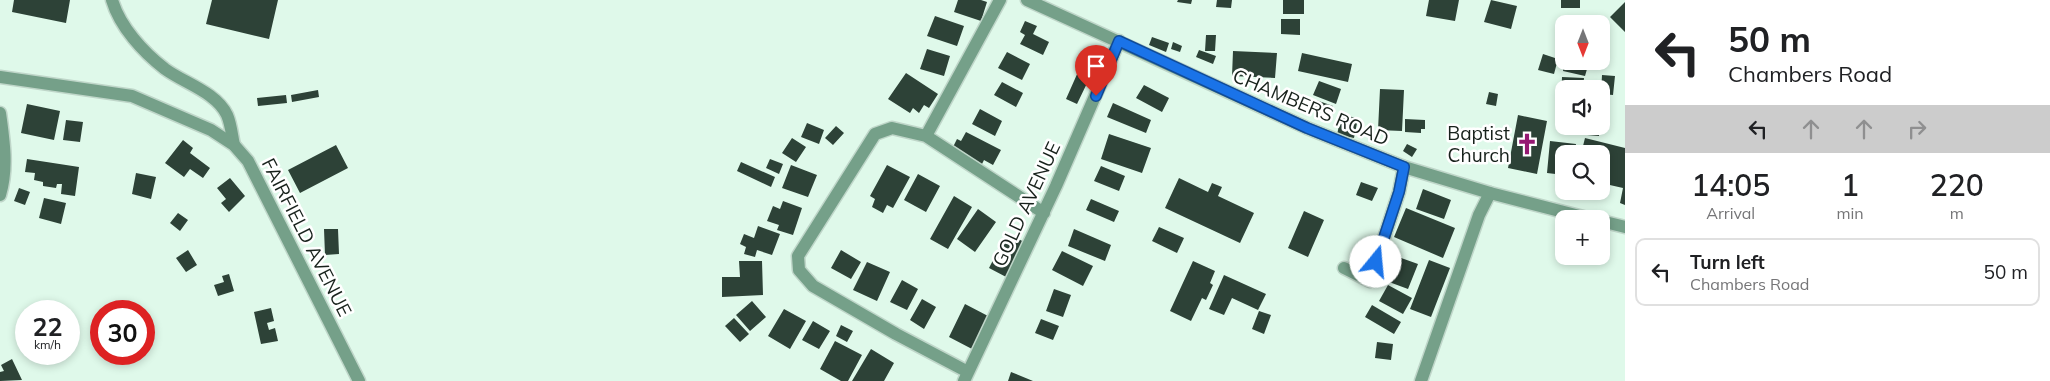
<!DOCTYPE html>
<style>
:root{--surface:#fff;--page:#f6f6f6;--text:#202124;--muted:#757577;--line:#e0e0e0}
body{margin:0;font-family:Mulish,sans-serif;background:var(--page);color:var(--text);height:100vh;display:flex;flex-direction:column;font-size:19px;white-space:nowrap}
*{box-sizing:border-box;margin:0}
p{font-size:16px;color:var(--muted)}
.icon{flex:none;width:28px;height:28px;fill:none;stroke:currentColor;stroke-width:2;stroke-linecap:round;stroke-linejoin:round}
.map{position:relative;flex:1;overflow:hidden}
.details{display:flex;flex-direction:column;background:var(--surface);width:425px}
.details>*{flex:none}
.top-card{background:#fff;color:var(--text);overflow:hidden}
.needle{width:32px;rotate:180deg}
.controls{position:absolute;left:1555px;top:15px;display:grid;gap:10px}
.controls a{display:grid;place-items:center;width:55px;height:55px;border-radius:10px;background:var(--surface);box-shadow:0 2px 8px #0003;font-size:25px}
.speed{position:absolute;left:15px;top:300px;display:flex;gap:10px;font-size:25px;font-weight:700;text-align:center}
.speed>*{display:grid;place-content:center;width:65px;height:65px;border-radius:50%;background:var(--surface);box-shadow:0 2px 8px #0003;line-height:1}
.speed small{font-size:12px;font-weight:400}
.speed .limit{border:8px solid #d22;background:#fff;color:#111}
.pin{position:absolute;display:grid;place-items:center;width:42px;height:42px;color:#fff;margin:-51px -21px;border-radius:50% 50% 50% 0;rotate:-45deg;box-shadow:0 0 5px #0007}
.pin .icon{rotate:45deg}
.me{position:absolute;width:55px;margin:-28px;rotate:17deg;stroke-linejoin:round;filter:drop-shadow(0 0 4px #0008)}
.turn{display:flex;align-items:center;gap:18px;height:105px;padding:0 20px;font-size:22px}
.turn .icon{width:65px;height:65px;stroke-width:2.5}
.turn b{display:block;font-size:35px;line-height:42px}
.lanes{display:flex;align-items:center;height:48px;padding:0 20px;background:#0003;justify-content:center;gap:25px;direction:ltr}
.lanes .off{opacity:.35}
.eta{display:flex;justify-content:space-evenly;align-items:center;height:85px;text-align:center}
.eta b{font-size:30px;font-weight:600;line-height:35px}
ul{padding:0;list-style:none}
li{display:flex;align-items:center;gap:15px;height:68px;margin:0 10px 8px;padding:0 10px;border:2px solid var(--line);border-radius:10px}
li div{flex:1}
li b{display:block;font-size:19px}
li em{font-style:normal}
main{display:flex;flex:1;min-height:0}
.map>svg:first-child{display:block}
</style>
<main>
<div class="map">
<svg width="1625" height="381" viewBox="0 0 1625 381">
<rect width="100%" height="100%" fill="#dff9ea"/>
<path fill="#2d4237" d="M14,0H70L66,23L12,12Z
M212,0H278L269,39L206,24Z
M958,0H981L987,2L981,21L954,12Z
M1178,0H1192L1191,4L1177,2Z
M1217,0H1232L1231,8L1216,7Z
M1283,0H1304V14H1283Z
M1429,0H1459L1455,21L1426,16Z
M1491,0L1517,6L1511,29L1484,22Z
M1561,0H1580V8H1561Z
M1625,2V32L1610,17Z
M935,16L964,26L957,46L927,36Z
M1281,19H1300V35L1281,34Z
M1025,21L1037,26L1033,34L1049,42L1043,55L1020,44L1025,35L1020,32Z
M1206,35H1216L1215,51H1205Z
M1152,37L1169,43L1166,52L1149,45Z
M1173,42L1182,46L1180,52L1171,49Z
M927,49L950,56L944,76L920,69Z
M1199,50L1216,56L1213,64L1196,57Z
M1233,51L1277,53L1275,78L1232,76Z
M1007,52L1030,64L1022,80L998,68Z
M1302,53L1352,64L1348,82L1298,71Z
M1543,54L1558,59L1554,74L1538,70Z
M1564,64L1587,69L1585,76L1563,71Z
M1078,72L1090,77L1077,104L1066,99Z
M906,73L938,94L929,108L924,105L919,113L913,108L910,113L888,99Z
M1602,75L1615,76L1613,95L1601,94Z
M1562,77L1584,78L1583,89H1564V104H1561Z
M1319,81L1341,89L1336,104L1313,95Z
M1002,82L1023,93L1016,107L994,95Z
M1144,85L1169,98L1162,112L1136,98Z
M1380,89L1404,90L1402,131L1378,130Z
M318,90L319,97L292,102L291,95Z
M1489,92L1498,94L1496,106L1486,104Z
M286,95L287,103L258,106L257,98Z
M1316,100L1333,106L1330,114L1313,108Z
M1113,103L1151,120L1146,133L1107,117Z
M27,104L60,111L54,140L21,133Z
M980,109L1002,121L995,136L972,124Z
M1601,114L1608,115V131H1599V136L1587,135V126H1601Z
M1341,115L1358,118L1354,138L1337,135Z
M1518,115L1547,121L1537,174L1508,168Z
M1405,119L1425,120V129H1421V133L1405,132Z
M66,120L83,122L80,142L63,140Z
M807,123L824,130L819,144L801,137Z
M836,126L844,133L833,145L825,138Z
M966,132L1001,150L993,165L984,160L980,168L953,147L957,139L961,141Z
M1109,134L1151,148L1142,173L1101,159Z
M792,138L806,147L796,162L782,153Z
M1585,138L1625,148V205L1620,203L1623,188L1601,183V154H1581Z
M183,140L193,148L190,153L210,168L203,178L190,169L184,177L165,163Z
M1550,141L1576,144L1575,154H1564V175L1547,173Z
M1407,144L1417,149L1412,157L1403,151Z
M336,145L348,168L300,193L288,170Z
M27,159L79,167L75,196L61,194L62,184H57L56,188L43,186V182L34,180L35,173L25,172Z
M770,159L783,164L779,174L766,168Z
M741,162L775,177L771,187L737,171Z
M791,165L817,175L808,197L782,188Z
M887,165L910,177L893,208L887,205L883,213L872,207L875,199L870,196Z
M1101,166L1125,176L1119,191L1094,181Z
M136,173L156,177L151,199L132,194Z
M918,174L940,186L926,212L904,200Z
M230,178L245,196L229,212L221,203L226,199L217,188Z
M1179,178L1208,192L1212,183L1222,187L1218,196L1254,213L1240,243L1165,208Z
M1361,182L1378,188L1372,201L1356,195Z
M19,188L30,192L25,205L14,201Z
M1423,189L1451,200L1444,219L1416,209Z
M954,196L972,207L948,249L930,239Z
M44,198L66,203L61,224L39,218Z
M1091,199L1119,211L1114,222L1086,210Z
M783,201L802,208L793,235L777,230L779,225L767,221L773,206L780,209Z
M1406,208L1455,228L1443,258L1394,237Z
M978,209L996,222L975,252L957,239Z
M1304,211L1324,220L1308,257L1288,248Z
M178,213L188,220L180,231L170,223Z
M758,226L780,234L772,255L757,250L755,257L744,254L746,247L740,244L744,234L754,238Z
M1159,227L1184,238L1177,253L1152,241Z
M324,229H338L339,254L325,255Z
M1074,229L1111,245L1105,261L1068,246Z
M1007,233L1028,244L1010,279L989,268Z
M188,250L197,265L186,272L176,258Z
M841,250L861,262L851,279L831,268Z
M1062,251L1093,266L1083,286L1052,270Z
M1390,254L1418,264L1408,289L1381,279Z
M1429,260L1450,268L1431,317L1410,309Z
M739,261H762L763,295L722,297V277H740Z
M1193,261L1215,271L1210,283L1213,285L1206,300L1202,298L1191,321L1170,311Z
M867,262L890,272L877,301L853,290Z
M229,274L234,291L218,296L214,285L224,282L222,276Z
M1224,275L1266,294L1258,310L1232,298L1224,315L1209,309Z
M902,280L918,289L907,310L890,302Z
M1388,285L1412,298L1403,314L1379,301Z
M1054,289L1071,295L1063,317L1046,311Z
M922,299L936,307L924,329L910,320Z
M752,301L766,317L750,331L736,315Z
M965,304L988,316L972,349L949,337Z
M1372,305L1401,322L1394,334L1365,317Z
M271,308L274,321L267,323L269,330L275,328L278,341L261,344L254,312Z
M784,309L806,321L790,349L768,336Z
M1259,311L1271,315L1264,334L1252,329Z
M734,318L749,334L740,342L725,326Z
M1041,319L1059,326L1053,340L1035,333Z
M813,321L830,331L819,349L802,340Z
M841,325L853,331L847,342L836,336Z
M835,341L862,355L848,381H841L820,369Z
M1377,342L1393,344L1391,360L1375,358Z
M871,349L894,363L884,381H852Z
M12,359L22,380L0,381V372L4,371L1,365Z
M1011,372L1033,381H1008Z"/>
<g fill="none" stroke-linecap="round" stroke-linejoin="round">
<g stroke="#bfd6c9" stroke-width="15">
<path id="minor" d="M112,0C120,27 143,52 165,69C184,83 216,92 227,115C231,124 232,136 234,145
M0,113C4,141 8,169 0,195
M926,136L1000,0
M1344,268L1370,281L1399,192L1404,167
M968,372L896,334L813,286L799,270L798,256L875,134L892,128L926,136L1044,213
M964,381L1056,186L1119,41
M1421,381L1479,215L1490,193"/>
</g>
<g stroke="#bfd6c9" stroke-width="15">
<path id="tertiary" d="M1027,0L1307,128L1404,167L1490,193L1591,219
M0,77L132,96L211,130L234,145L248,161L359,381
M1601,221L1625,227"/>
</g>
<use href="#minor" stroke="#75a089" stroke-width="12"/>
<use href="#tertiary" stroke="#75a089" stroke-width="12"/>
</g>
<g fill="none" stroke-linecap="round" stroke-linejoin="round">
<g stroke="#114b97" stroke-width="12">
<path id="route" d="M1096,96L1119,41L1307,128L1404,167L1399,192L1376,262"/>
</g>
<use href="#route" stroke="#1a73e8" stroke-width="9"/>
</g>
<defs>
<g id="church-bare" transform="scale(1.725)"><path d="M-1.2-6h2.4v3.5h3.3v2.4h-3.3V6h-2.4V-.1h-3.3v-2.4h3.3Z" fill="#951872" stroke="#fff" stroke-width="2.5" paint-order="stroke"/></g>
</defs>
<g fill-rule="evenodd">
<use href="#church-bare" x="1527" y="144"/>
</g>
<g text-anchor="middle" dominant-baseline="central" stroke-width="5" stroke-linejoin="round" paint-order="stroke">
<g font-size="19" fill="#17211b" stroke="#fff">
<text transform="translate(1311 107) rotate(23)">CHAMBERS ROAD</text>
<text transform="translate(1026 204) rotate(-65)">GOLD AVENUE</text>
<text transform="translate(307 237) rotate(63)">FAIRFIELD AVENUE</text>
</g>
<g font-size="19" fill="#17211b" stroke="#fff" text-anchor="end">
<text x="1510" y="133">Baptist<tspan x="1510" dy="22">Church</tspan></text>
</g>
</g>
</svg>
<div class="controls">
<a><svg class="needle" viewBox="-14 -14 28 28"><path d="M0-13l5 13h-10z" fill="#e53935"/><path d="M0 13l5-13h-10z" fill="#757577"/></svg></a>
<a><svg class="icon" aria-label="sound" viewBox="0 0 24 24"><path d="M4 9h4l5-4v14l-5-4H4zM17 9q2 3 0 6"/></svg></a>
<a><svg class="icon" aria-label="search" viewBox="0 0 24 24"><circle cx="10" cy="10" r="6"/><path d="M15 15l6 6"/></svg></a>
<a>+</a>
</div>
<div class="speed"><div>22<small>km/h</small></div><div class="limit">30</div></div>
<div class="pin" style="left:1096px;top:96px;background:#d93025"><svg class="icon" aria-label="arrive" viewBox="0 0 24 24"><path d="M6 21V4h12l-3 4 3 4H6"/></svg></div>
<svg class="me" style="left:1376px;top:262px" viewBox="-20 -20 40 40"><circle r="19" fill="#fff"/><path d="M0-13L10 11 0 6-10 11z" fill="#1a73e8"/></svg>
</div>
<section class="details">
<div class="top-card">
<div class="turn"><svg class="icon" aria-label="left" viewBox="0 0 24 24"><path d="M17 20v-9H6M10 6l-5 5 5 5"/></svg><div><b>50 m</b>Chambers Road</div></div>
<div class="lanes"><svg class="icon" aria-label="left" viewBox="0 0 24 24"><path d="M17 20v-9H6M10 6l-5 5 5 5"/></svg><svg class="icon off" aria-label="ahead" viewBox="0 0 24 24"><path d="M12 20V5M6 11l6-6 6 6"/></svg><svg class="icon off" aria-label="ahead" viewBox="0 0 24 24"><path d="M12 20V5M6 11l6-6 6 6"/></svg><svg class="icon off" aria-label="right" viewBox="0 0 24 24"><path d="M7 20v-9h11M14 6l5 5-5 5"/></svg></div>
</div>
<div class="eta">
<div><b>14:05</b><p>Arrival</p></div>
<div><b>1</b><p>min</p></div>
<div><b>220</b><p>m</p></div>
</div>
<ul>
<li><svg class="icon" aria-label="left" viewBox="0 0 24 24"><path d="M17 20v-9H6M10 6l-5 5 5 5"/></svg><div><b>Turn left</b><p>Chambers Road</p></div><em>50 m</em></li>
</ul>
</section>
</main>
